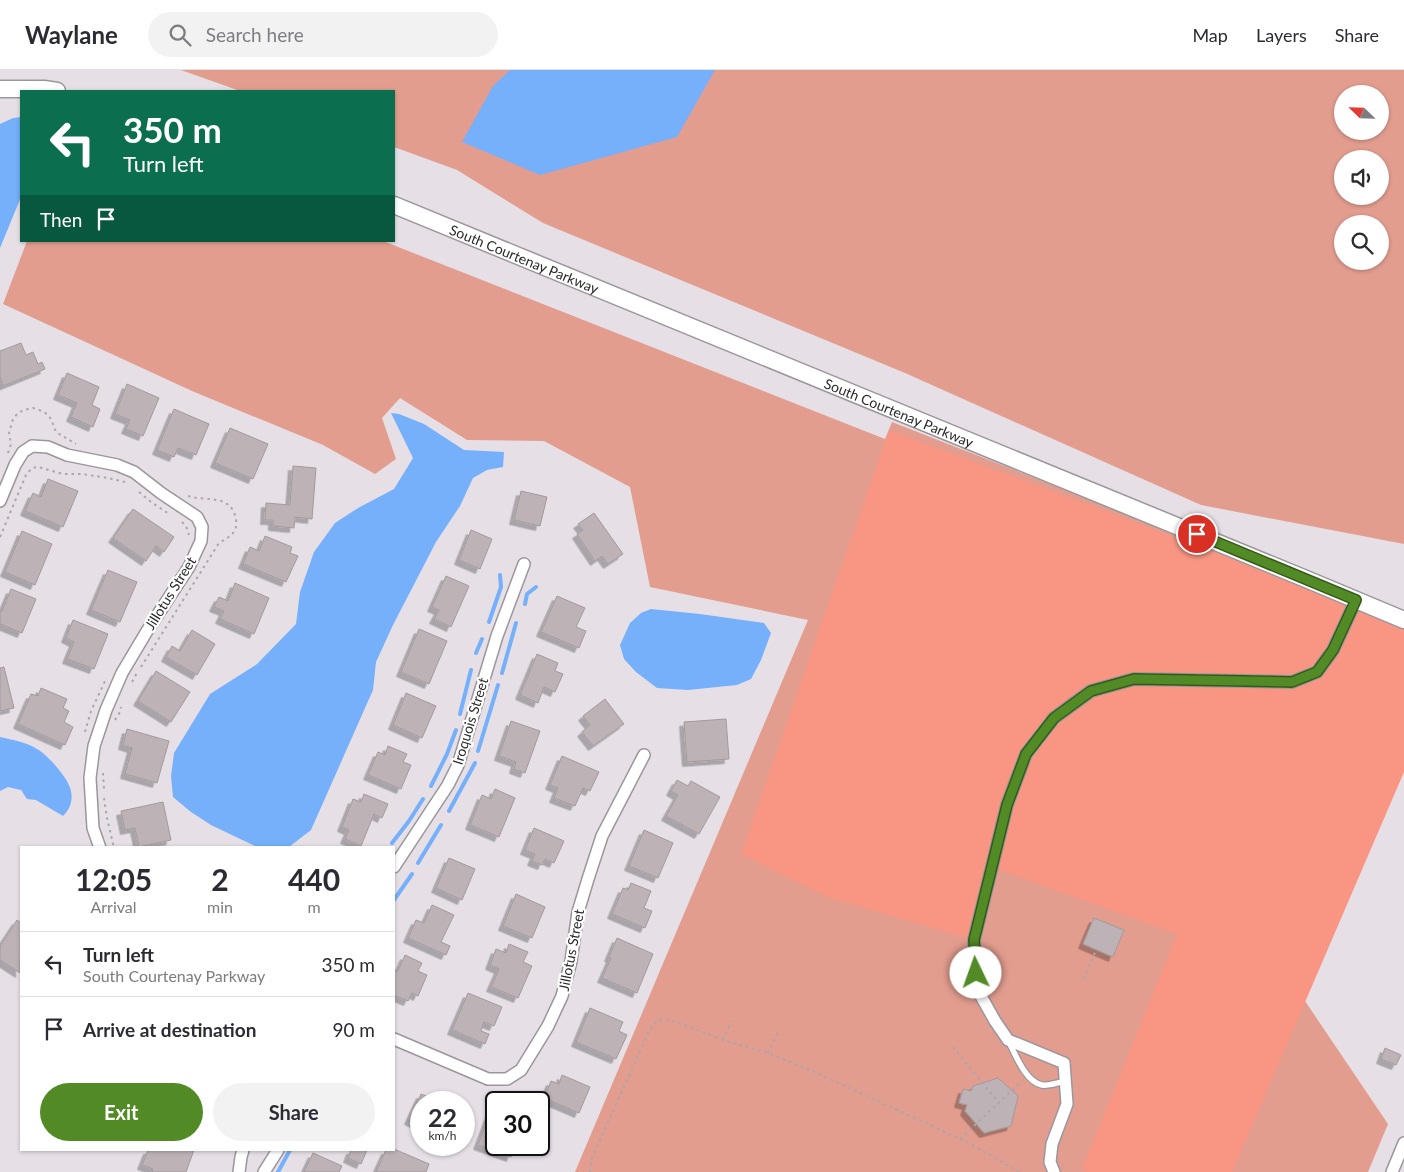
<!DOCTYPE html>
<style>
:root{--surface:#fff;--page:#f2f2f3;--text:#2b2b33;--muted:#7c7c81;--line:#e1e1e2;--accent:#528a25}
body{margin:0;font-family:Lato,sans-serif;background:var(--page);color:var(--text);height:100vh;display:flex;flex-direction:column;font-size:19px;white-space:nowrap}
*{box-sizing:border-box;margin:0}
p{font-size:16px;color:var(--muted)}
.icon{flex:none;width:28px;height:28px;fill:none;stroke:currentColor;stroke-width:2;stroke-linecap:round;stroke-linejoin:round}
.map{position:relative;flex:1;overflow:hidden}
.drawer{position:absolute;left:20px;top:776px;width:375px;height:305px;display:flex;flex-direction:column;background:var(--surface);border-radius:0px;box-shadow:0 1px 4px #0004}
.drawer>*{flex:none}
.top-card{position:absolute;left:20px;top:20px;width:375px;height:152px;border-radius:0px;box-shadow:0 1px 4px #0004;background:#0b6e4f;color:#fff;overflow:hidden}
.needle{width:32px;rotate:293deg}
.fabs{position:absolute;left:1334px;top:15px;display:grid;gap:10px}
.fabs a{display:grid;place-items:center;width:55px;height:55px;border-radius:50%;background:var(--surface);box-shadow:0 1px 4px #0004;font-size:25px}
.speed{position:absolute;left:410px;top:1021px;display:flex;gap:10px;font-size:25px;font-weight:700;text-align:center}
.speed>*{display:grid;place-content:center;width:65px;height:65px;border-radius:50%;background:var(--surface);box-shadow:0 1px 4px #0004;line-height:1}
.speed small{font-size:12px;font-weight:400}
.speed .limit{border:2px solid #111;border-radius:8px;background:#fff;color:#111}
.pin{position:absolute;display:grid;place-items:center;width:42px;height:42px;color:#fff;margin:-21px;border:2px solid #fff;border-radius:50%;box-shadow:0 1px 5px #0007}
.me{position:absolute;width:55px;margin:-28px;rotate:357deg;stroke-linejoin:round;filter:drop-shadow(0 0 4px #0008)}
.turn{display:flex;align-items:center;gap:18px;height:105px;padding:0 20px;font-size:22px}
.turn .icon{width:65px;height:65px;stroke-width:2.5}
.turn b{display:block;font-size:35px;line-height:42px}
.then{display:flex;align-items:center;height:48px;padding:0 20px;background:#0003;gap:10px;font-size:19px}
.eta{display:flex;justify-content:space-evenly;align-items:center;height:85px;text-align:center}
.eta b{font-size:30px;font-weight:700;line-height:35px}
.cta{display:flex;gap:10px;margin-top:auto;padding:10px 20px}
.cta a{flex:1;height:58px;border-radius:30px;background:var(--accent);color:#fff;font-size:20px;font-weight:700;line-height:58px;text-align:center}
.cta a+a{background:var(--page);color:var(--text)}
ul{padding:0;list-style:none}
li{display:flex;align-items:center;gap:15px;height:65px;padding:0 20px;border-top:1px solid var(--line)}
li div{flex:1}
li b{display:block;font-size:19px}
li em{font-style:normal}
header{display:flex;align-items:center;gap:30px;box-sizing:border-box;height:70px;padding:0 25px;background:var(--surface);border-bottom:1px solid var(--line)}
header strong{font-size:24px}
nav{display:flex;gap:28px;margin-inline-start:auto;font-size:18px}
.search{width:350px;height:45px;background:var(--page);display:flex;align-items:center;gap:12px;box-sizing:border-box;padding:0 18px;border-radius:28px;color:var(--muted);font-size:19px}
.map>svg:first-child{display:block}
</style>
<header>
<strong>Waylane</strong>
<div class="search"><svg class="icon" aria-label="search" viewBox="0 0 24 24"><circle cx="10" cy="10" r="6"/><path d="M15 15l6 6"/></svg>Search here</div>
<nav><a>Map</a><a>Layers</a><a>Share</a></nav>
</header>
<div class="map">
<svg width="1404" height="1102" viewBox="0 0 1404 1102">
<defs>
<filter id="shadow"><feDropShadow dx="-4.5" dy="4.5" stdDeviation="0" flood-color="#0004"/></filter>
</defs>
<rect width="100%" height="100%" fill="#e6e0e6"/>
<path fill="#e29d8f" fill-rule="evenodd" d="M181,0H1404V474L1201,435L905,303L543,153L457,100L394,77V21H240ZM1342,24H1380V61H1342ZM1342,89H1380V126H1342ZM1342,154H1380V191H1342Z
M27,171H383L885,369L892,352L1404,552L1305,931L1388,1054L1368,1102H575L808,550L650,517L630,417L544,371L467,370L400,328L382,348L396,389L375,404L323,375L192,321L3,234Z"/>
<path fill="#f89683" d="M889,360L1404,553V702L1232,1102H1089L1082,1099L1177,864L992,797L974,870L830,828L741,784Z"/>
<path fill="#76b0fa" d="M510,0H715L677,67L540,105L462,72L493,16Z
M21,47V127L0,178V54L13,48Z
M391,343L399,344L424,354L464,380L504,382L503,397L487,400L473,408L460,436L436,472L393,555L376,592L373,620L311,760L289,777H257L211,755L191,742L173,727L171,706L174,683L210,624L257,594L296,554L300,522L314,482L335,453L358,438L394,419L413,388Z
M651,539L700,544L764,553L771,563L761,590L751,609L737,615L688,620L657,618L636,602L624,589L620,575L630,553L641,543Z
M0,667C13,670 26,672 37,679C48,685 69,709 71,721C73,731 70,739 63,746L36,730L27,729L21,720L8,717L0,721Z"/>
<g fill="none" stroke-linecap="round" stroke-linejoin="round">
<path stroke="#76b0fa" stroke-width="4" d="M525,534L527,524L536,517
M489,552L501,517L500,505
M476,583L482,569
M502,603L516,553
M460,644L471,600
M478,681L498,615
M431,716L447,684L456,660
M449,741L475,693
M392,773L409,751L423,729
M418,793L441,755
M394,830L412,804
M278,1102L290,1080"/>
</g>
<path fill="#bdb3b6" stroke="#a2999c" filter="url(#shadow)" d="M21,273L26,285L33,282L38,294L42,292L45,299L3,316L0,307V281Z
M67,303L99,317L92,335L100,339L93,357L71,347L77,333L58,325Z
M127,314L159,328L143,366L126,359L130,350L115,344Z
M174,339L209,354L196,385L178,378L174,387L157,380Z
M230,358L268,374L253,409L215,393Z
M293,396L316,398L312,449L295,447L294,458L273,456V450H265L266,433L290,435Z
M48,409L78,421L63,457L25,441L33,423L41,427Z
M521,421L547,427L540,456L514,450Z
M133,439L174,467L164,482L156,476L146,491L113,468Z
M594,443L623,484L608,494L602,486L595,491L577,464L583,460L578,454Z
M471,460L492,469L480,499L459,490Z
M22,461L52,474L35,515L5,502Z
M265,466L292,477L290,483L298,486L286,512L243,494L250,477L259,481Z
M108,500L137,512L120,552L91,540Z
M446,506L469,516L451,557L434,549L439,540L432,537Z
M235,513L269,528L254,564L220,549L224,541L214,537L219,527L228,531Z
M11,519L36,529L22,563L0,554V541H2Z
M557,526L585,538L576,557L586,561L579,578L541,562Z
M73,550L108,564L94,599L67,589L74,572L66,568Z
M419,559L447,571L429,614L401,602Z
M192,560L215,574L197,605L166,587L172,576L180,581Z
M537,584L558,593L555,601L563,604L555,622L544,617L538,633L520,625Z
M4,597L14,638L0,641V598Z
M156,601L190,622L171,652L138,631Z
M41,618L67,629L63,638L69,641L64,652L73,657L65,675L18,654L31,624L38,626Z
M406,623L436,636L422,668L393,655Z
M605,629L624,654L593,676L582,662L590,655L583,646Z
M726,649L729,689L687,692L684,652Z
M511,651L540,661L525,703L514,699L516,692L499,686Z
M127,659L169,671L157,713L125,704L132,678L123,675Z
M388,676L407,684L403,692L411,695L401,719L368,705L378,682L385,685Z
M562,686L599,702L590,721L583,718L575,736L554,728L558,718L550,715Z
M677,710L688,716L691,711L720,727L699,764L666,746L678,725L671,721Z
M495,719L515,728L499,767L470,755L482,725L491,729Z
M364,724L388,734L382,748L374,744L361,776L345,769L349,760L342,757L353,729L361,732Z
M163,732L171,770L139,777L135,758L125,760L121,741Z
M534,758L564,771L554,793L545,789L542,795L532,791L535,784L525,780Z
M644,760L673,773L658,808L629,796Z
M449,788L475,799L462,830L436,818Z
M631,813L651,821L644,838L652,841L645,858L612,844L623,818L628,820Z
M516,824L545,837L532,868L503,856Z
M432,835L454,845L441,872L450,876L446,885L408,868L416,850L424,853Z
M1094,848L1124,860L1113,887L1083,874Z
M17,850L21,853L20,903L0,890V876Z
M617,868L653,884L637,923L602,908L611,888L609,887Z
M509,874L528,882L523,892L532,896L518,928L491,917L499,899L490,895L496,879L506,883Z
M405,885L422,893L418,901L427,905L418,926L412,923L408,931L394,925V900L398,901Z
M468,923L502,937L494,956L484,952L481,961L489,964L485,974L452,960Z
M590,938L623,952L619,961L627,965L616,989L576,972Z
M1385,978L1401,985L1396,995L1381,989Z
M562,1005L590,1017L579,1043L544,1028L551,1011L559,1014Z
M998,1008L1018,1026L1011,1056L984,1063L965,1041L967,1035L959,1033L963,1019L971,1021L973,1016Z
M421,1024L441,1032L444,1025L460,1032H421V1056L409,1050Z
M490,1043L496,1045V1075H515L511,1087L478,1075Z
M394,1079L429,1094L426,1102H376L386,1080H394Z
M148,1080H194L186,1102H152L153,1099L142,1095Z
M351,1080H367L361,1094L348,1088Z
M313,1083L342,1096L339,1102H304Z"/>
<g fill="none" stroke-linecap="round" stroke-linejoin="round">
<g stroke="#9b969c" stroke-width="8">
<path id="lane" d="M1009,972C1016,986 1026,1012 1042,1015C1049,1016 1058,1013 1065,1011"/>
</g>
<g stroke="#9b969c" stroke-width="14">
<path id="street" d="M0,431L15,395L23,382L32,376L48,377L67,385L117,395L134,402L161,423L197,447L202,457L201,471L189,497L147,561L122,603L106,640L94,676L90,708L93,758L100,778
M394,797L448,715L458,695L497,566L524,494
M394,969L488,1009H507L521,1000L548,956L562,926L571,891L578,842L588,809L602,766L644,685
M239,1102L241,1087L243,1080
M264,1102L278,1080
M1054,1102L1050,1092L1052,1074L1067,1034L1064,993L1008,970L995,951L977,919L974,870L1007,735L1026,684L1054,648L1091,621L1134,609L1292,612L1317,602L1333,580L1356,530
M1392,1102L1404,1073"/>
</g>
<g stroke="#9b969c" stroke-width="19">
<g id="secondary">
<path d="M0,19H44L57,21"/>
<path id="s1" d="M394,135L1306,509L1404,550"/>
</g>
</g>
<path stroke="#aba6ab" stroke-width="2" stroke-dasharray="2.5 4" stroke-linecap="butt" d="M8,383L11,374L9,363L13,349L18,343L24,340L33,338L42,341L47,344L51,349L56,362L76,374
M139,422L151,432L169,444
M182,452L186,456L189,465
M0,467L26,405L32,398L38,397L63,404H82L108,408L125,412
M141,597L219,473C229,467 238,463 236,450C232,423 206,432 188,426
M132,612L138,601
M115,650L120,642L121,637
M85,662L91,641L106,609
M103,703L104,719
M104,728L107,748L114,778
M1084,909L1096,880
M723,970L731,951
M953,977L999,1033
M768,983L778,962
M960,1069L1022,1011
M590,1102L592,1088L649,961L658,950H671L723,970L768,983L810,1000L967,1072L1020,1102"/>
<use href="#lane" stroke="#fff" stroke-width="5.5"/>
<use href="#street" stroke="#fff" stroke-width="11"/>
<use href="#secondary" stroke="#fff" stroke-width="16"/>
</g>
<g fill="none" stroke-linecap="round" stroke-linejoin="round">
<g stroke="#355a18" stroke-width="12">
<path id="route" d="M976,903L974,870L1007,735L1026,684L1054,648L1091,621L1134,609L1292,612L1317,602L1333,580L1356,530L1197,464"/>
</g>
<use href="#route" stroke="#528a25" stroke-width="9"/>
</g>
<g text-anchor="middle" dominant-baseline="central" stroke-width="4.5" stroke-linejoin="round" paint-order="stroke">
<g font-size="14" fill="#2a282a" stroke="#fff">
<text stroke="none"><textPath href="#s1" startOffset="141">South Courtenay Parkway</textPath></text>
<text stroke="none"><textPath href="#s1" startOffset="546">South Courtenay Parkway</textPath></text>
<text transform="translate(170 523) rotate(-58)">Jillotus Street</text>
<text transform="translate(470 651) rotate(-73)">Iroquois Street</text>
<text transform="translate(571 880) rotate(-79)">Jillotus Street</text>
</g>
</g>
</svg>
<div class="fabs">
<a><svg class="needle" viewBox="-14 -14 28 28"><path d="M0-13l5 13h-10z" fill="#e53935"/><path d="M0 13l5-13h-10z" fill="#7c7c81"/></svg></a>
<a><svg class="icon" aria-label="sound" viewBox="0 0 24 24"><path d="M4 9h4l5-4v14l-5-4H4zM17 9q2 3 0 6"/></svg></a>
<a><svg class="icon" aria-label="search" viewBox="0 0 24 24"><circle cx="10" cy="10" r="6"/><path d="M15 15l6 6"/></svg></a>
</div>
<div class="speed"><div>22<small>km/h</small></div><div class="limit">30</div></div>
<div class="pin" style="left:1197px;top:464px;background:#d93025"><svg class="icon" aria-label="arrive" viewBox="0 0 24 24"><path d="M6 21V4h12l-3 4 3 4H6"/></svg></div>
<svg class="me" style="left:976px;top:903px" viewBox="-20 -20 40 40"><circle r="19" fill="#fff"/><path d="M0-13L10 11 0 6-10 11z" fill="#528a25"/></svg>
<div class="top-card">
<div class="turn"><svg class="icon" aria-label="left" viewBox="0 0 24 24"><path d="M17 20v-9H6M10 6l-5 5 5 5"/></svg><div><b>350 m</b>Turn left</div></div>
<div class="then">Then<svg class="icon" aria-label="arrive" viewBox="0 0 24 24"><path d="M6 21V4h12l-3 4 3 4H6"/></svg></div>
</div>
<section class="drawer">
<div class="eta">
<div><b>12:05</b><p>Arrival</p></div>
<div><b>2</b><p>min</p></div>
<div><b>440</b><p>m</p></div>
</div>
<ul>
<li><svg class="icon" aria-label="left" viewBox="0 0 24 24"><path d="M17 20v-9H6M10 6l-5 5 5 5"/></svg><div><b>Turn left</b><p>South Courtenay Parkway</p></div><em>350 m</em></li>
<li><svg class="icon" aria-label="arrive" viewBox="0 0 24 24"><path d="M6 21V4h12l-3 4 3 4H6"/></svg><div><b>Arrive at destination</b></div><em>90 m</em></li>
</ul>
<div class="cta"><a>Exit</a><a>Share</a></div>
</section>
</div>
